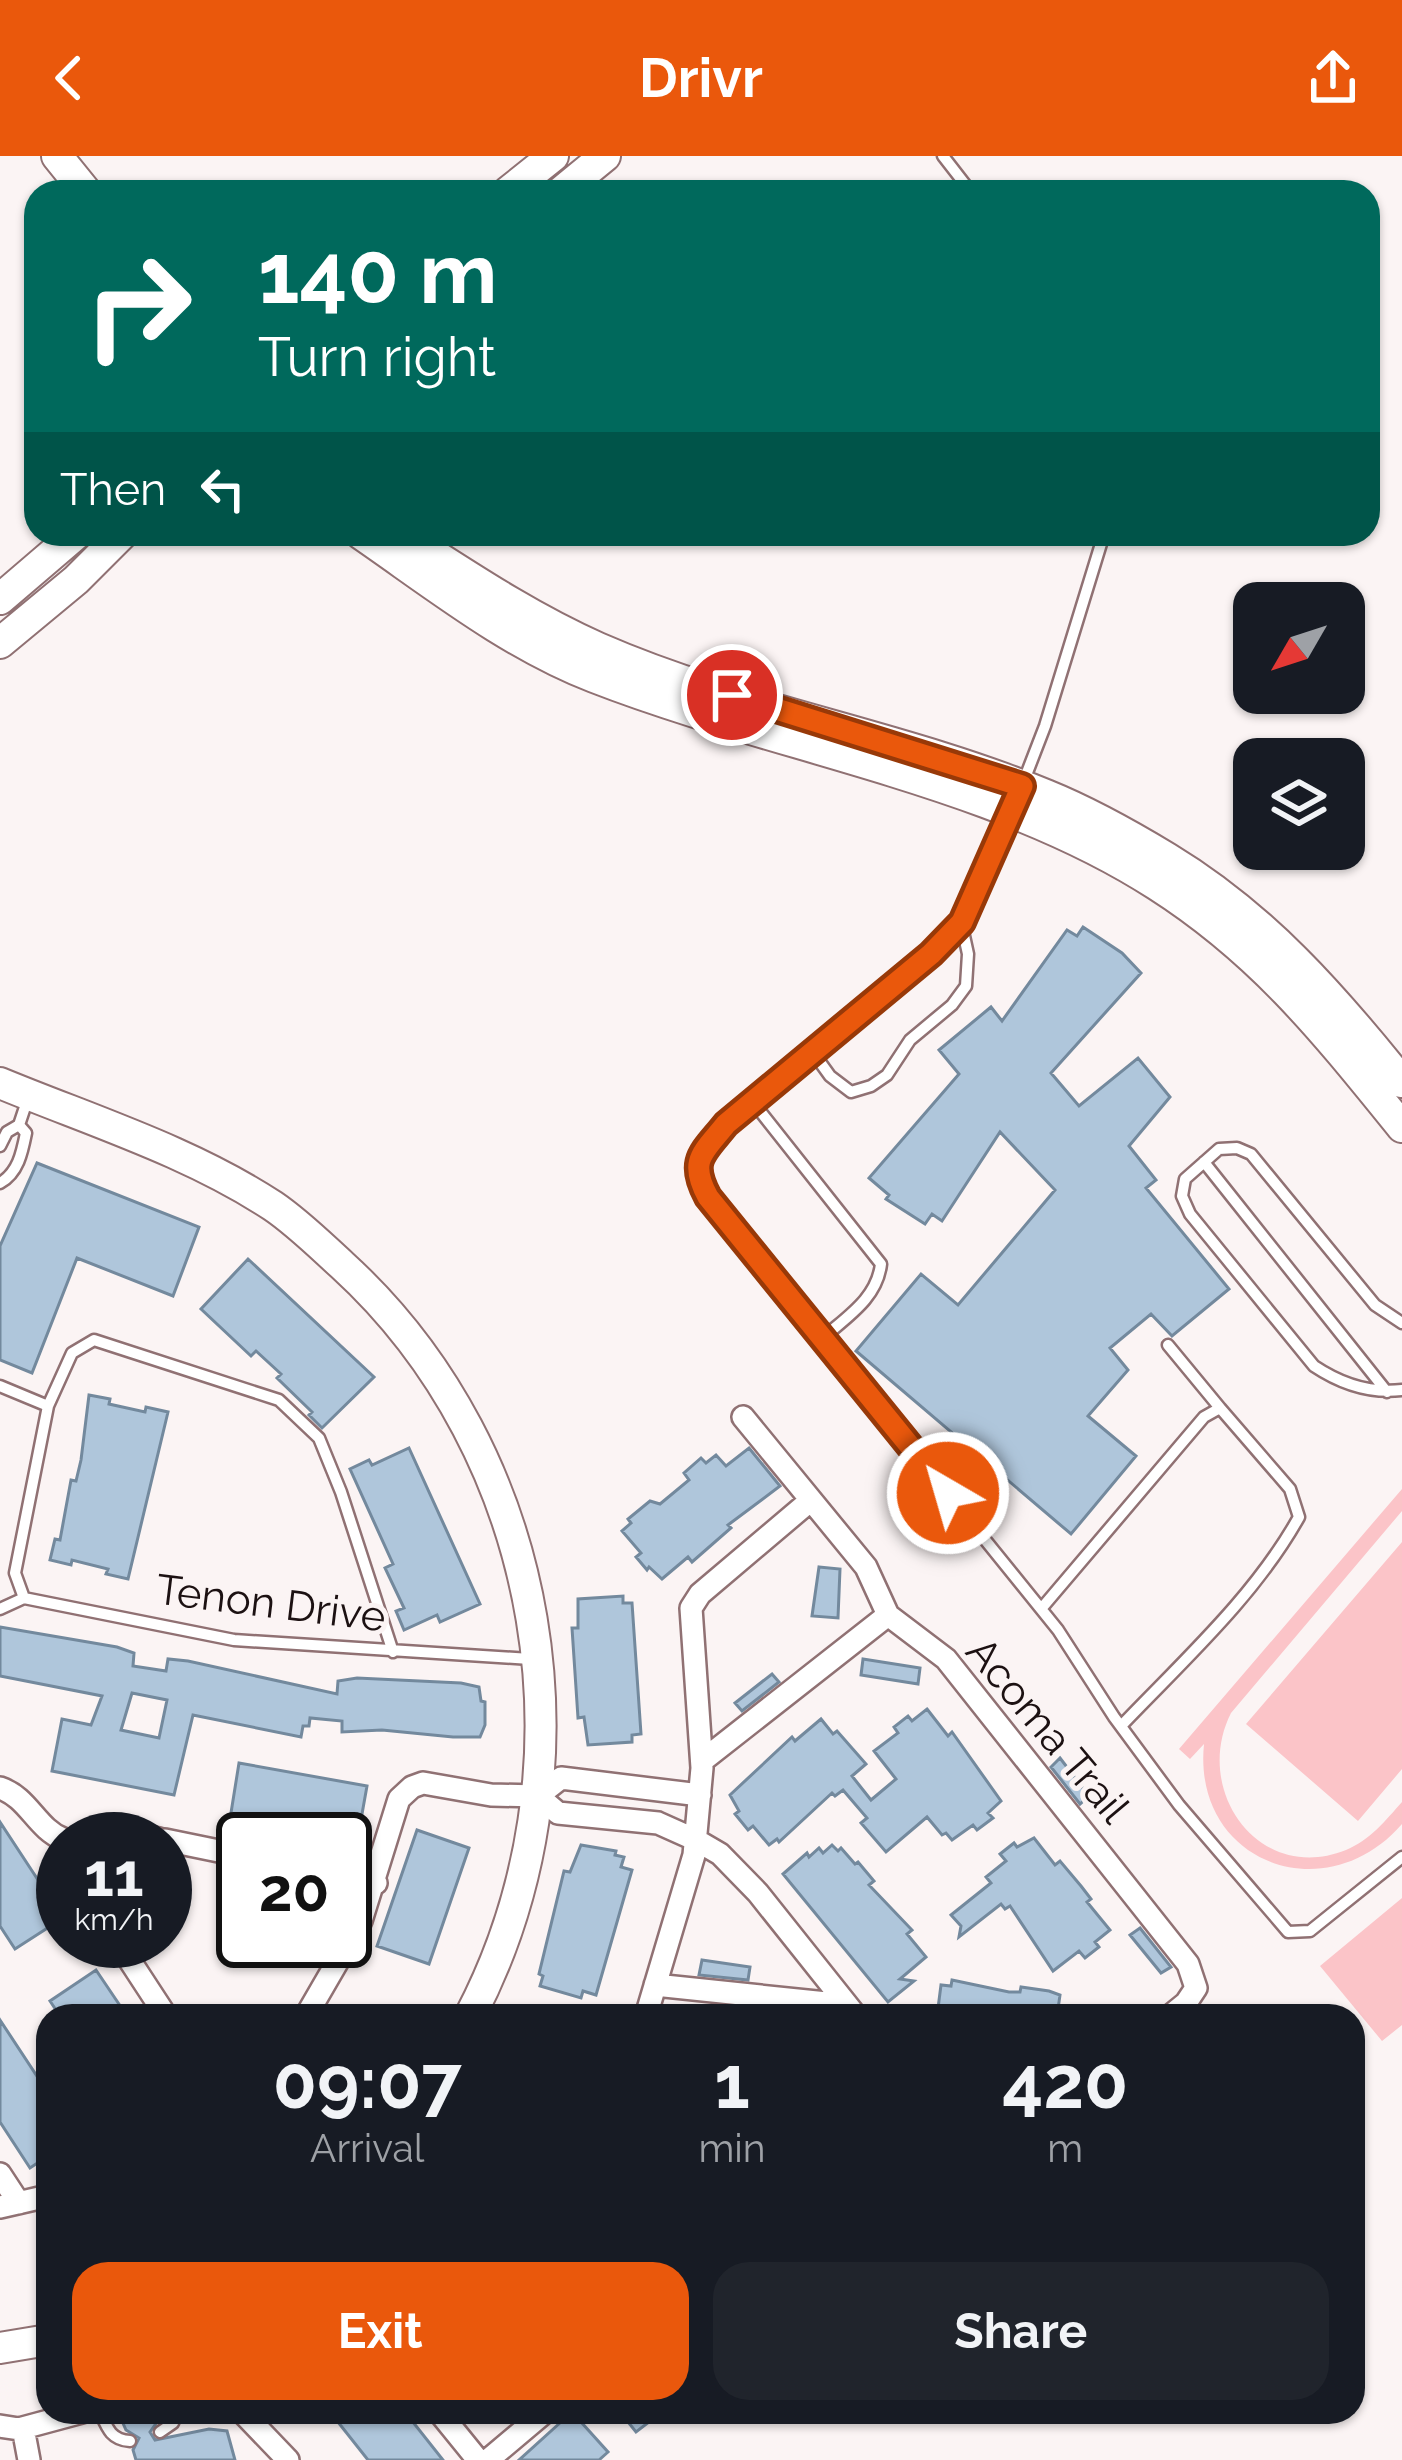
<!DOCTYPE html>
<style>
:root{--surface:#171b24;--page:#20242c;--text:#f1f3f6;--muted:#9ea1a6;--accent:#ea580c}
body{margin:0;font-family:Raleway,sans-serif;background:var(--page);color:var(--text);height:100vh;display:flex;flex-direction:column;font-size:45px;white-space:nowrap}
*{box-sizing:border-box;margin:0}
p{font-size:39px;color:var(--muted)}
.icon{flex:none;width:66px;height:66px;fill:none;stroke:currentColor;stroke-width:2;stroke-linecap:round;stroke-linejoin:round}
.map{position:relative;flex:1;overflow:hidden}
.side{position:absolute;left:36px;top:1848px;width:1329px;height:420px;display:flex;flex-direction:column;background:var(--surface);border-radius:36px;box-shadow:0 3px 9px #0004}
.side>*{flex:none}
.top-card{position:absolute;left:24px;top:24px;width:1356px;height:366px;border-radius:36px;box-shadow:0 3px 9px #0004;background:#00695c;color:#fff;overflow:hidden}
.needle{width:78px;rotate:231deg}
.fabs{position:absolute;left:1233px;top:426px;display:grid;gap:24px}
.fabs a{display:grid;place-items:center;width:132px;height:132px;border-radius:24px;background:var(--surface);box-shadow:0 3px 9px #0004;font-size:60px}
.speed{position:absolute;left:36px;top:1656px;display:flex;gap:24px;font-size:60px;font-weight:700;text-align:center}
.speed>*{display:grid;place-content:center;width:156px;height:156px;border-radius:50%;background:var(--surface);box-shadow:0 3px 9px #0004;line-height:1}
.speed small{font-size:30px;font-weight:400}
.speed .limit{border:6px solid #111;border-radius:18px;background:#fff;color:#111}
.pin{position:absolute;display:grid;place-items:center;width:102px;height:102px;color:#fff;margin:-51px;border:6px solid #fff;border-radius:50%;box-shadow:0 3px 12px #0007}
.me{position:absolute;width:132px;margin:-66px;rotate:322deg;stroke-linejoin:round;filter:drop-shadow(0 0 9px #0008)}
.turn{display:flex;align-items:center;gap:42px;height:252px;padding:0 36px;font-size:54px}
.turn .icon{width:156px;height:156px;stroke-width:2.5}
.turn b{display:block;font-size:84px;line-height:102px}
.then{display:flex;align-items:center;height:114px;padding:0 36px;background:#0003;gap:24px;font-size:45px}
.eta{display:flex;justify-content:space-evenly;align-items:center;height:204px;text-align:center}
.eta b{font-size:72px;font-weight:700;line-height:84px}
.primary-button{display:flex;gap:24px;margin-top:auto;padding:24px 36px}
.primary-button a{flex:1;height:138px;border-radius:36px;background:var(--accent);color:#fff;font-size:48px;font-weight:700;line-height:138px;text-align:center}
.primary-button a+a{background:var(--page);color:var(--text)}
header{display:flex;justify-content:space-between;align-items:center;height:156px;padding:0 36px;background:var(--accent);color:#fff;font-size:54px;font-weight:700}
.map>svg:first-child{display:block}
</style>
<header><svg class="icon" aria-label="back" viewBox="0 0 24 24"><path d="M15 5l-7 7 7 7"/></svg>Drivr<svg class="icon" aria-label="share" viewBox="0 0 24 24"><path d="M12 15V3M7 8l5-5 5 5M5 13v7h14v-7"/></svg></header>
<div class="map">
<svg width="1402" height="2304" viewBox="0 0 1402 2304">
<rect width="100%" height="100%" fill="#fbf4f4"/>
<path fill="#fbc4c8" d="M1402,1333V1355L1231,1557C1192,1634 1259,1729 1346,1694C1370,1684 1385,1665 1402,1646V1668C1326,1756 1192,1707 1204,1588L1190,1603L1179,1593Z
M1402,1386V1613L1358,1665L1246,1568Z
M1402,1742V1869L1382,1885L1320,1810Z"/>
<path fill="#afc6db" stroke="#73899d" stroke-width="3" fill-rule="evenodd" d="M1083,771L1122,797L1141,817L1051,917L1079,950L1138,902L1170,941L1129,990L1156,1024L1146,1032L1229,1133L1172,1180L1151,1158L1110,1192L1128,1214L1088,1260L1136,1300L1071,1378L856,1195L921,1118L958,1149L1055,1034L1000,976L942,1065L932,1058L925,1068L886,1043L889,1039L869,1022L959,918L939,894L991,851L1002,865L1067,774L1077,780Z
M37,1007L199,1071L173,1140L77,1102L32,1217L0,1204V1090Z
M248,1103L374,1221L322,1272L309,1259L312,1256L277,1222L281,1218L256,1195L251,1200L201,1153Z
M89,1239L110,1243L109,1248L145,1256L146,1251L168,1256L128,1423L106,1418L108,1413L72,1404L71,1409L50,1404L55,1383L60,1384L71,1324L76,1325L81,1304Z
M409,1292L480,1448L440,1466L437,1459L404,1474L396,1455L404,1452L385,1412L393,1408L350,1313L369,1304L372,1309Z
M749,1292L780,1330L728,1369L731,1372L692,1406L688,1401L662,1423L649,1411L647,1414L636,1401L641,1397L622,1375L631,1367L628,1363L650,1345L660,1348L689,1324L684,1317L701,1302L706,1307L716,1299L726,1310Z
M819,1411L840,1413L838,1462L812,1460Z
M623,1440V1447H632L641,1578L632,1579V1586L588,1589L584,1561L578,1562L572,1472H578V1443Z
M0,1471L117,1491L134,1497L133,1510L166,1515L168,1503L188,1505L337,1538L338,1525L357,1522L461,1527L479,1531L481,1545L485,1546V1569L480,1581H453L382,1574L342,1576V1565L310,1562L309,1570H303L301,1581L193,1559L174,1639L52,1615L62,1563L91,1569L102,1540L0,1520ZM132,1537L167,1544L159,1582L121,1574Z
M863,1503L920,1512L918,1528L861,1519Z
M772,1518L779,1526L742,1555L735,1547Z
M927,1553L948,1580L952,1576L1001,1645L988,1657L993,1662L977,1674L973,1669L952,1684L946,1677L942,1679L927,1661L886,1696L861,1667L867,1662L843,1634L835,1640L832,1637L779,1686L777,1683L769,1689L753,1670L748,1674L735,1658L739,1655L730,1639L792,1581L795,1585L821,1563L833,1578L837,1575L866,1608L852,1620L871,1644L896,1623L874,1595L898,1577L894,1571L908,1560L912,1565Z
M1060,1602L1089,1640L1080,1648L1051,1611Z
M239,1607L367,1630L357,1686L230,1663Z
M0,1666L63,1762L15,1793L0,1770Z
M417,1674L469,1692L429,1808L377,1790Z
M1034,1682L1055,1709L1060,1705L1081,1730L1091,1743L1087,1746L1110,1774L1095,1786L1099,1791L1085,1802L1079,1795L1053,1815L1010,1750L1005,1753L1001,1748L959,1781L961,1770L951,1759L991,1727L986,1721L1006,1705L1000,1698L1014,1687L1017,1691Z
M581,1689L616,1695L615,1699L624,1701L621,1711L632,1714L596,1839L583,1835L581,1842L540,1830L543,1820L539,1818L564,1715L570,1716Z
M832,1689L838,1695L841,1692L855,1708L858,1706L874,1725L869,1729L912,1774L907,1778L926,1801L900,1823L914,1825L888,1846L783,1718L807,1697L809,1701L819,1692L823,1697Z
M1140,1772L1171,1811L1161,1817L1130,1779Z
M702,1804L750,1811L748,1824L699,1819Z
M96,1814L127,1860H60L50,1845Z
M952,1824L1009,1836H1020L1021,1831L1049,1835L1060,1839L1057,1860H937L941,1829L951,1830Z
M0,1864L48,1937V2000L30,2012L0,1966Z
M153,2256L157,2266L150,2276L155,2284L209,2273L227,2275L235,2304H136L133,2294L139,2282L126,2274L122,2265Z
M330,2256H405L443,2304H368Z
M572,2256L608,2296L599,2304H519Z
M620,2256H662L636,2276Z"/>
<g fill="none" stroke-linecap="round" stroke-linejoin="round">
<g stroke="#907173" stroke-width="15">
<path id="lane" d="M943,0L971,36
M1023,627L1045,570L1104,378
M1007,656L961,766L930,798L726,968C703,998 688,1004 708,1041L1058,1474L1114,1561L1179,1649L1288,1776L1310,1775L1402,1701
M812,895L830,920L851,936L871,930L887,919L910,884L952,849L966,830L968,798L961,766
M752,945L881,1108C877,1142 848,1160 824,1181
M0,990L7,976L19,969
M1204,1006L1387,1236
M0,1027C18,1017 22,997 26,977L19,969L28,942
M1402,1167L1375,1149L1251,998L1237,992L1219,993L1185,1023L1182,1040L1190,1058L1314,1210C1341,1228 1369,1238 1402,1234
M1168,1189L1220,1252
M0,1230L48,1250
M24,1442L15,1417L48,1250L72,1197L94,1184L279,1244L319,1282L341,1336L393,1496
M0,1453L24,1442L234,1484L530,1503
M1041,1453L1204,1261L1220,1252L1290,1333L1299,1361C1255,1440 1183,1505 1121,1570
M100,2256C107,2272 111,2284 130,2285
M160,2276L173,2267L177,2256"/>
</g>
<g stroke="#907173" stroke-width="26">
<path id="street" d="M743,1261L866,1411L888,1459L946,1503L1188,1808L1196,1832L1186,1847L1170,1860
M702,1605L888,1459
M0,1632C28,1641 37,1673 63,1683
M538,1640L561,1622L700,1639
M79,1683L109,1673L159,1683
M165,1684L243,1700
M345,1721L376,1727
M117,1785L166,1860
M655,1829L846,1849
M306,1860L361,1765L399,1643L412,1631L423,1627L491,1639L538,1640L558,1657L658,1667L696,1684L720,1698L758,1737L856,1860
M646,1860L694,1699L702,1612L691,1452L700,1438L811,1344
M0,2018L19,2047
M0,2051L48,2040
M242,2256L288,2304
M439,2256L478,2304
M0,2270L19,2273L82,2256
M23,2272L29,2304
M488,2304L545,2256"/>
</g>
<g stroke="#907173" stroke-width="34">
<path id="secondary" d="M57,0L86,36
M508,36L553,0
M561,36L605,0
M361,378C435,429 509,488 594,521C776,592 993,623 1157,729C1262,796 1325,876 1402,971
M402,378C466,419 528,461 598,492C742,555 901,579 1046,639C1088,656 1129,679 1167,702C1263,760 1333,840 1402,926
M0,443L76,378
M0,487L76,424L122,378
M0,927C92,965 189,995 273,1050C298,1067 320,1089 342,1109C548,1297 599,1614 470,1860
M0,2192L48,2184"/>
</g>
<use href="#lane" stroke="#fff" stroke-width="10"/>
<use href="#street" stroke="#fff" stroke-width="21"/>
<use href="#secondary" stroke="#fff" stroke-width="30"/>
</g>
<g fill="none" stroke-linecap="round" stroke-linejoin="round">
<g stroke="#983908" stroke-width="30">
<path id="route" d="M732,539L1022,630L962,766L931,798L726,968C703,997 688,1004 708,1041L948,1337"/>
</g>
<use href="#route" stroke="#ea580c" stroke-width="21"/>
</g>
<g text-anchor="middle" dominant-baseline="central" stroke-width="10" stroke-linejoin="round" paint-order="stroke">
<g font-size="42" fill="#1c1112" stroke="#fbf4f4">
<text transform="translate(271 1447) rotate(7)">Tenon Drive</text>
<text transform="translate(1048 1574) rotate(50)">Acoma Trail</text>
</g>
</g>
</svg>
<div class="fabs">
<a><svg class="needle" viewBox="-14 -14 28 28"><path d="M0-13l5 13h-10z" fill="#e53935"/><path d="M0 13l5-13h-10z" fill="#9ea1a6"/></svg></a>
<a><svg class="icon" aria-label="layers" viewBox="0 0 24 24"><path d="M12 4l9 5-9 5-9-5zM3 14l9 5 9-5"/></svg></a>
</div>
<div class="speed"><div>11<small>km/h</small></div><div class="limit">20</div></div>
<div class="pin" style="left:732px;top:539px;background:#d93025"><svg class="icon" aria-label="arrive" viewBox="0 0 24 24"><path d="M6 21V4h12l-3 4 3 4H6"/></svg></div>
<svg class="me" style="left:948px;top:1337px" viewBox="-20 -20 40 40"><circle r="17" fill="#ea580c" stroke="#fff" stroke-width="3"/><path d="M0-11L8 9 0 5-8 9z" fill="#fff"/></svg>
<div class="top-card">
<div class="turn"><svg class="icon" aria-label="right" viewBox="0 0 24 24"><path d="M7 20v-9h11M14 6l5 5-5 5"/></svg><div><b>140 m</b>Turn right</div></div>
<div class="then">Then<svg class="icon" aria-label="left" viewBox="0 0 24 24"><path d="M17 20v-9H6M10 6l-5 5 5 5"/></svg></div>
</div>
<section class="side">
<div class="eta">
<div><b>09:07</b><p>Arrival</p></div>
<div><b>1</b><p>min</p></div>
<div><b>420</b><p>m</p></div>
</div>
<div class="primary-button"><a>Exit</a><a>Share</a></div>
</section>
</div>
